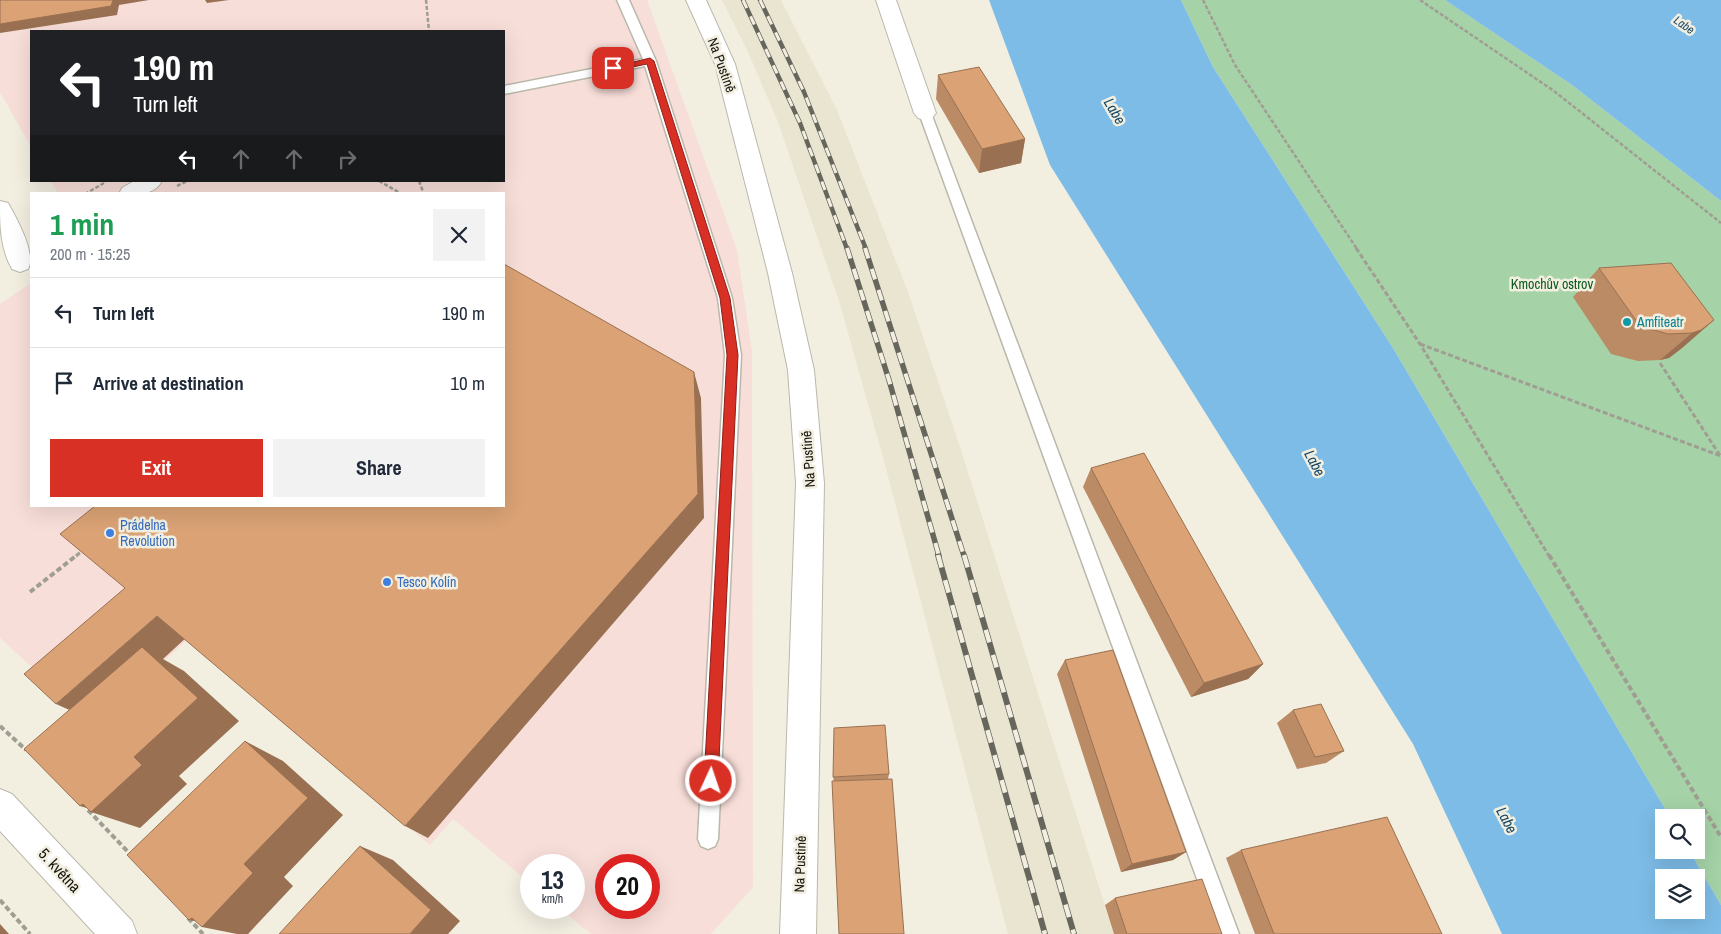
<!DOCTYPE html>
<meta charset="utf-8">
<style>
:root{--surface:#fff;--page:#f2f2f3;--text:#1f2937;--muted:#747a83;--line:#e0e1e3;--accent:#d93025}
body{margin:0;font-family:"Archivo Narrow",sans-serif;background:var(--page);color:var(--text);height:100vh;display:flex;flex-direction:column;font-size:19px;white-space:nowrap}
*{box-sizing:border-box;margin:0}
p{font-size:16px;color:var(--muted)}
.icon{flex:none;width:28px;height:28px;fill:none;stroke:currentColor;stroke-width:2;stroke-linecap:round;stroke-linejoin:round}
.map{position:relative;flex:1;overflow:hidden}
.drawer{position:absolute;left:30px;top:192px;width:475px;height:315px;display:flex;flex-direction:column;background:var(--surface);border-radius:0px;box-shadow:0 5px 20px #0002}
.drawer>*{flex:none}
.guide{position:absolute;left:30px;top:30px;width:475px;height:152px;border-radius:0px;box-shadow:0 5px 20px #0002;background:#202124;color:#fff;overflow:hidden}
.fabs{position:absolute;left:1655px;top:809px;display:grid;gap:10px}
.fabs a{display:grid;place-items:center;width:50px;height:50px;border-radius:0px;background:var(--surface);box-shadow:0 5px 20px #0002;font-size:25px}
.speed{position:absolute;left:520px;top:854px;display:flex;gap:10px;font-size:25px;font-weight:700;text-align:center}
.speed>*{display:grid;place-content:center;width:65px;height:65px;border-radius:50%;background:var(--surface);box-shadow:0 5px 20px #0002;line-height:1}
.speed small{font-size:12px;font-weight:400}
.speed .limit{border:8px solid #d22;background:#fff;color:#111}
.pin{position:absolute;display:grid;place-items:center;width:42px;height:42px;color:#fff;margin:-21px;border-radius:10px;box-shadow:0 2px 8px #0006}
.me{position:absolute;width:55px;margin:-28px;rotate:3deg;stroke-linejoin:round;filter:drop-shadow(0 0 4px #0008)}
.turn{display:flex;align-items:center;gap:18px;height:105px;padding:0 20px;font-size:22px}
.turn .icon{width:65px;height:65px;stroke-width:2.5}
.turn b{display:block;font-size:35px;line-height:42px}
.lanes{display:flex;align-items:center;height:48px;padding:0 20px;background:#0003;justify-content:center;gap:25px;direction:ltr}
.lanes .off{opacity:.35}
.round{display:grid;place-items:center;flex:none;width:52px;height:52px;border-radius:0px;background:var(--page)}
.overview{display:flex;align-items:center;justify-content:space-between;height:85px;padding:0 20px}
h1{font-size:30px;font-weight:800;line-height:38px;color:#1e9e55}
.button{display:flex;gap:10px;margin-top:auto;padding:10px 20px}
.button a{flex:1;height:58px;border-radius:0px;background:var(--accent);color:#fff;font-size:20px;font-weight:800;line-height:58px;text-align:center}
.button a+a{background:var(--page);color:var(--text)}
ul{padding:0;list-style:none}
li{display:flex;align-items:center;gap:15px;height:70px;padding:0 20px;border-top:1px solid var(--line)}
li div{flex:1}
li b{display:block;font-size:19px}
li em{font-style:normal}
.map>svg:first-child{display:block}
</style>
<div class="map">
<svg width="1721" height="934" viewBox="0 0 1721 934">
<rect width="100%" height="100%" fill="#f2efe1"/>
<path fill="#f8ded9" fill-rule="evenodd" d="M0,0H647L737,250L752,351L753,887L711,934H591L559,908H574V865H531V884L453,819L430,845L187,640L94,724L0,638V304L31,283V506H504V194H58L51,181H504V31H31V147L0,92ZM606,865H649V908H606Z"/>
<path fill="#eae5d0" d="M722,0H781L837,110L908,292L960,447L1114,934H1008L884,461L840,304L778,122L748,52Z"/>
<path fill="#a5d2a7" d="M1181,0H1445L1572,85L1721,201V905L1689,850H1696V818L1670,817L1393,348L1213,67Z"/>
<path fill="#7dbce7" fill-rule="evenodd" d="M989,0H1181L1213,67L1393,348L1670,817L1664,818V850H1689L1721,905V934H1502L1413,744L1050,165ZM1664,878H1696V910H1664Z
M1445,0H1721V201L1572,85Z"/>
<g fill="none" stroke-linecap="round" stroke-linejoin="round">
<g stroke="#bab8ab" stroke-width="3">
<path id="lane" d="M617,0H629L656,61L732,298L741,355L718,839L715,846L708,849L701,846L698,839L725,355L718,298L645,66L504,94V86L643,59Z
M925,109L931,113L1239,934H1217L919,113Z"/>
</g>
<g stroke="#bab8ab" stroke-width="2">
<path id="street" d="M686,0H706L735,64L792,273L814,370L824,483L816,934H780L796,483L788,370L768,273L715,64Z
M876,0H896L936,113L932,118L925,120L918,118L914,113Z
M134,181H162C153,197 135,194 119,194L122,188Z
M0,201L8,203C16,217 37,254 28,269L20,272L12,269C0,248 0,224 0,201Z
M0,789L12,794L132,921L137,934H95L0,831Z"/>
</g>
<path stroke="#a09e93" stroke-width="2.5" stroke-dasharray="4 2" stroke-linecap="butt" d="M426,0L429,31
M1203,0L1235,65L1357,249
M1420,0L1554,91L1721,223
M379,181L402,194
M419,181L424,194
M177,186L187,181
M85,194L104,183"/>
<path stroke="#a09e93" stroke-width="3" stroke-dasharray="5 2.5" stroke-linecap="butt" d="M1356,248L1420,344L1549,556
M1420,344L1721,456
M1660,363L1721,457
M76,556L83,550"/>
<path stroke="#a09e93" stroke-width="4" stroke-dasharray="5.5 3" stroke-linecap="butt" d="M1549,555L1721,837
M30,592L77,555
M0,726L26,750
M88,810L132,856
M0,900L30,934
M188,918L203,934"/>
<use href="#lane" fill="#fff" fill-rule="evenodd"/>
<use href="#street" fill="#fff" fill-rule="evenodd"/>
<g stroke="#67665d" stroke-width="4.5">
<path id="rail-far2" d="M743,0L800,123L847,249
M760,0L804,92L866,249"/>
</g>
<g stroke="#67665d" stroke-width="5.5">
<path id="rail-far1" d="M847,248L889,380L939,556
M865,248L964,556"/>
</g>
<g stroke="#67665d" stroke-width="6">
<path id="rail" d="M938,555L1045,934
M964,555L1074,934"/>
</g>
<use href="#rail-far2" stroke="#f2efe1" stroke-width="3" stroke-dasharray="9" stroke-linecap="butt"/>
<use href="#rail-far1" stroke="#f2efe1" stroke-width="4" stroke-dasharray="11" stroke-linecap="butt"/>
<use href="#rail" stroke="#f2efe1" stroke-width="4.5" stroke-dasharray="13" stroke-linecap="butt"/>
</g>
<path fill="#bb8b65" d="M938,75L1025,139L1021,163L979,173L936,99Z
M1599,268L1714,320L1682,348L1669,358L1660,360L1638,361L1611,354L1573,297Z
M1091,468L1263,664L1248,679L1191,697L1083,487Z
M1065,660L1186,852L1173,860L1121,872L1057,674Z
M1293,710L1344,751L1326,763L1297,769L1277,723Z
M889,774L888,779L834,781L833,777Z
M1241,850L1442,934H1255L1226,858Z
M1115,898L1222,934H1114L1105,905Z"/>
<path fill="#997152" d="M113,0H149L119,5L117,15L0,33V24Z
M205,0H229L207,3Z
M1025,139L1021,163L979,173L982,149Z
M1714,320L1682,348L1669,358L1660,360L1692,333Z
M694,372L701,398L704,518L428,838L405,826Z
M157,616L188,636L163,659L184,671L239,721L179,776L187,784L140,828L91,812L93,810L80,806L94,721L56,704Z
M1263,664L1248,679L1191,697L1204,683Z
M245,741L283,761L343,815L284,877L293,886L248,934H237L202,927L205,923L189,920L244,864Z
M360,846L393,860L460,921L448,934H410Z
M1186,852L1173,860L1121,872L1132,864Z
M0,924L9,934H0Z"/>
<path fill="#daa275" stroke="#997152" d="M0,0H113L111,6L0,24Z
M979,67L1025,139L982,149L938,75Z
M1671,263L1714,320L1701,330L1692,333L1668,334L1640,326L1599,268Z
M504,264L694,372L698,494L405,826L157,616L56,704L24,674L125,588L60,534L95,506H504Z
M1144,453L1263,664L1204,683L1091,468Z
M142,647L198,698L134,757L142,765L91,812L83,804L80,806L24,749Z
M1113,650L1186,852L1132,864L1065,660Z
M1321,704L1344,751L1315,757L1293,710Z
M885,725L889,774L833,777L834,728Z
M245,741L308,798L244,864L253,873L202,927L192,918L189,920L127,855Z
M892,779L904,934H839L832,781Z
M1387,817L1442,934H1274L1241,850Z
M360,846L431,910L410,934H279Z
M1202,879L1222,934H1127L1115,898Z"/>
<path fill="#d93025" stroke="#8d1f18" d="M650,58L654,61L730,298L738,355L718,781L716,786L711,788L706,786L704,781L727,355L720,298L647,64L613,71L609,68Z"/>
<circle fill="#0f9aa8" stroke="#f2efe1" stroke-width="2" cx="1627" cy="322" r="5"/>
<g fill="#3f7fe0" stroke="#f2efe1" stroke-width="2">
<circle cx="110" cy="533" r="5"/>
<circle cx="387" cy="582" r="5"/>
</g>
<g text-anchor="middle" dominant-baseline="central" stroke-width="5" stroke-linejoin="round" paint-order="stroke">
<g font-size="12" font-style="italic" fill="#184866" stroke="#f2efe1">
<text transform="translate(1684 25) rotate(35)">Labe</text>
</g>
<g font-size="14" fill="#181712" stroke="#f2efe1">
<text transform="translate(722 65) rotate(70)">Na Pustině</text>
<text transform="translate(808 459) rotate(-94)">Na Pustině</text>
<text transform="translate(800 864) rotate(-88)">Na Pustině</text>
</g>
<g font-size="14" fill="#095a1c" stroke="#f2efe1">
<text x="1552" y="284">Kmochův ostrov</text>
</g>
<g font-size="14" fill="#0d838f" stroke="#f2efe1" text-anchor="start">
<text x="1637" y="322">Amfiteatr</text>
</g>
<g font-size="14" fill="#366cbe" stroke="#f2efe1" text-anchor="start">
<text x="120" y="525">Prádelna<tspan x="120" dy="16">Revolution</tspan></text>
<text x="397" y="582">Tesco Kolín</text>
</g>
<g font-size="15" font-style="italic" fill="#184866" stroke="#f2efe1">
<text transform="translate(1115 111) rotate(59)">Labe</text>
<text transform="translate(1315 463) rotate(62)">Labe</text>
<text transform="translate(1507 820) rotate(62)">Labe</text>
</g>
<g font-size="16" fill="#181712" stroke="#f2efe1">
<text transform="translate(60 870) rotate(47)">5. května</text>
</g>
</g>
</svg>
<div class="fabs">
<a><svg class="icon" aria-label="search" viewBox="0 0 24 24"><circle cx="10" cy="10" r="6"/><path d="M15 15l6 6"/></svg></a>
<a><svg class="icon" aria-label="layers" viewBox="0 0 24 24"><path d="M12 4l9 5-9 5-9-5zM3 14l9 5 9-5"/></svg></a>
</div>
<div class="speed"><div>13<small>km/h</small></div><div class="limit">20</div></div>
<div class="pin" style="left:613px;top:68px;background:#d93025"><svg class="icon" aria-label="arrive" viewBox="0 0 24 24"><path d="M6 21V4h12l-3 4 3 4H6"/></svg></div>
<svg class="me" style="left:711px;top:781px" viewBox="-20 -20 40 40"><circle r="17" fill="#d93025" stroke="#fff" stroke-width="3"/><path d="M0-11L8 9 0 5-8 9z" fill="#fff"/></svg>
<div class="guide">
<div class="turn"><svg class="icon" aria-label="left" viewBox="0 0 24 24"><path d="M17 20v-9H6M10 6l-5 5 5 5"/></svg><div><b>190 m</b>Turn left</div></div>
<div class="lanes"><svg class="icon" aria-label="left" viewBox="0 0 24 24"><path d="M17 20v-9H6M10 6l-5 5 5 5"/></svg><svg class="icon off" aria-label="ahead" viewBox="0 0 24 24"><path d="M12 20V5M6 11l6-6 6 6"/></svg><svg class="icon off" aria-label="ahead" viewBox="0 0 24 24"><path d="M12 20V5M6 11l6-6 6 6"/></svg><svg class="icon off" aria-label="right" viewBox="0 0 24 24"><path d="M7 20v-9h11M14 6l5 5-5 5"/></svg></div>
</div>
<section class="drawer">
<div class="overview"><div><h1>1 min</h1><p>200 m · 15:25</p></div><a class="round"><svg class="icon" aria-label="close" viewBox="0 0 24 24"><path d="M6 6l12 12M18 6L6 18"/></svg></a></div>
<ul>
<li><svg class="icon" aria-label="left" viewBox="0 0 24 24"><path d="M17 20v-9H6M10 6l-5 5 5 5"/></svg><div><b>Turn left</b></div><em>190 m</em></li>
<li><svg class="icon" aria-label="arrive" viewBox="0 0 24 24"><path d="M6 21V4h12l-3 4 3 4H6"/></svg><div><b>Arrive at destination</b></div><em>10 m</em></li>
</ul>
<div class="button"><a>Exit</a><a>Share</a></div>
</section>
</div>
